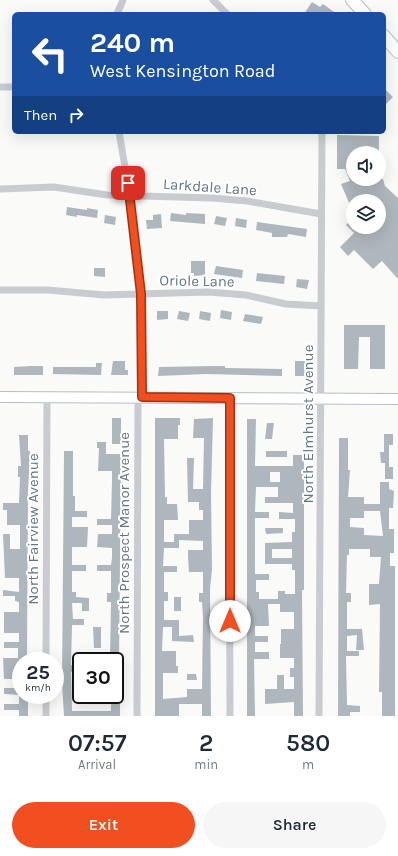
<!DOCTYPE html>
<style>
:root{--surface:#fff;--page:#f6f6f7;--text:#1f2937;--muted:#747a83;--accent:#f14f20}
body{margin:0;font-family:Karla,sans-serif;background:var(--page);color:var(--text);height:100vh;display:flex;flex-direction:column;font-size:15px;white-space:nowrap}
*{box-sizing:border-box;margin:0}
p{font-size:13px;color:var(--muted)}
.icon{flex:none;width:22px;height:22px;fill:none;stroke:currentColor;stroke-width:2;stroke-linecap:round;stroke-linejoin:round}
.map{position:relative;height:716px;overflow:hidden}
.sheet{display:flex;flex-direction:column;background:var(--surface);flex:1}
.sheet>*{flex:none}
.hud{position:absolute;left:12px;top:12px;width:374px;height:122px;border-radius:6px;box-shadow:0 4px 16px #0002;background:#1a4fa0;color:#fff;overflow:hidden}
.controls{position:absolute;left:346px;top:146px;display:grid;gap:8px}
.controls a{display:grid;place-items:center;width:40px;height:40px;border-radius:50%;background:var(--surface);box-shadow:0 4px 16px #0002;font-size:20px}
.speed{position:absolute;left:12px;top:652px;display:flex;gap:8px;font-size:20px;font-weight:700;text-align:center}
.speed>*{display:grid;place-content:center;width:52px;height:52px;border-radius:50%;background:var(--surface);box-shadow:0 4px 16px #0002;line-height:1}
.speed small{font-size:10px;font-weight:400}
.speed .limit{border:2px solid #111;border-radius:6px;background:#fff;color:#111}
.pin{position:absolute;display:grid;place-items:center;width:34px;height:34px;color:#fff;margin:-17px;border-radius:8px;box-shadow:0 2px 6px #0006}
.me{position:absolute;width:44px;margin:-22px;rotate:0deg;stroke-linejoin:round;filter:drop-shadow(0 0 3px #0008)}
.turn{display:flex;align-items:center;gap:14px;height:84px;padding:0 12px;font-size:18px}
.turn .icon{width:52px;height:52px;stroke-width:2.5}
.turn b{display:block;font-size:28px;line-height:34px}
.then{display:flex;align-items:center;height:38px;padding:0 12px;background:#0003;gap:8px;font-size:15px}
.eta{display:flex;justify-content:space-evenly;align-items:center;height:68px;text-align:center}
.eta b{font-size:24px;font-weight:600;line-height:28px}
.cta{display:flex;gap:8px;margin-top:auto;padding:8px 12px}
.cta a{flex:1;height:46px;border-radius:24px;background:var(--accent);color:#fff;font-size:16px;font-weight:600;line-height:46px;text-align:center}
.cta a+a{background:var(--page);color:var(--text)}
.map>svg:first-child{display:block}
</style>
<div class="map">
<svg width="398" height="716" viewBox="0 0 398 716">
<rect width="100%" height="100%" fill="#fafaf8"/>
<path fill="#aeb7bd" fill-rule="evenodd" d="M312,2L320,7L323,4L337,14H304Z
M384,88L393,97L384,106Z
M337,135L379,136V153H353V179H383L385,186L398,198V279L382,261L373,269L354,250L348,256L340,247L354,233L346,225L353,218V227H379V201H353V212L341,184L350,181L345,169H337Z
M67,207L87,210V208L98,210L97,218L77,215V217L66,215Z
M171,213L186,215V213L205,214V224L170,221Z
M161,214L162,228L147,229L146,220H153V215Z
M105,215L116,217L115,225L104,223Z
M216,216L227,218L225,226L214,224Z
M236,218L247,220L246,228L235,226Z
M257,222L307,229L306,237L288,234L287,237H272V233L256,230Z
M191,261H205V275L194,276V273H191Z
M216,266L243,270L242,278L214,274Z
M94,268H105V277L94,276Z
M257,273L285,276L284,284L256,281Z
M297,279L309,280L307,289L296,287Z
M221,310L232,312L231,320L220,318Z
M157,311H168V319L157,320Z
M179,311L190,313L188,321L177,319Z
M200,311L211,313L210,321L199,319Z
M245,314L263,317L261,324L243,321Z
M344,325H385V369H370V337H359L358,369H344Z
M113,361H125V370H128V375H111Z
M295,361H305L304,376H295Z
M96,363H102L101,375L53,374V367H96Z
M32,366H43V375H14V367Z
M214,366H225V368L282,369V376L206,374L158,376L159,367Z
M112,418H121V444H112Z
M155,418H180V425H178V439H164L165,497H167V504H177L178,520H164V542H174V534H189V520H203V510H199V502H188L187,458H194L193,489H203L204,438H193L194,419L213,418L211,493L212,569L210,589L211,716H202V704H179V716H155ZM179,540L203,541V550H188V557L189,572H203V593H199V602H202L203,617L202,689H187V697L163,699V673H178V666H176V651H162L163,627H172V641L194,642L193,635L179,636V620H164V601H168V592H164V572H177V566H163L164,548H179Z
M247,419H256L255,466H293V455H304V590H302L303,716H294V702L265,704V689H277V675H284V689H294V677H290V668H294V658H280V644H281V629H294V612H280V604H268L269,626H255V636H268V642H255V652H269V659H254L255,716H247ZM270,472H280V482H270ZM256,487H278V497H265V503H293V513L279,512V519H295V532H292V542L265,543V564H292V570H295V594H285V591H278V599H259V592H256V580H269V574H255V518H269V512H255ZM272,549H292V558H272Z
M267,423H274L272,439H265Z
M384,434H393V445H389V467H393V479H385V463H381L380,452H384Z
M19,435H28V451H30L28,492L27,661H21V679H4L3,658H18V648H4V642H19V633H4V612H19V602L15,601V596H3V590L19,592V578H5L3,534H10V549H20V525H7V510H3V503H19L20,477H18V466H21Z
M339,438H348V470H350L348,497H364V504H380V482H389V489L394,491L393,508H389V529H394V553H390V566H395V716H382V692H379L380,604L369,605V584H379L381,557H370V549H349V555H347L346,593H351V602H347V629H362L364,650H356L357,635L347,636V651H359V656H346L347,705L360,706V712H350V716H338ZM364,511H380L383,536L364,535V528L350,527V518H364Z
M97,442H106V454H121L119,661H110L111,602H107V593H111V571H97V565H111L112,558V548L97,547L98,534H112V525H97V519H111L112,481V471H98L99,448H97Z
M64,451H73V496H75V511H87V517H72V527H88L87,547H72V565H86V571H72V592H76V597L89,598V611H82V603H72L73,619H84V625H72L71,665H81V671L71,672L72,711H111V697H120V716H64L62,683Z
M266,451H287V457H266Z
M265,528H283V533L266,534Z
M174,597H181V611H174Z
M93,627H101V648H94Z
M187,674H196L197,680H187Z
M4,688H21V695L4,694Z
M19,696H28V716H19V710H4V704H19Z"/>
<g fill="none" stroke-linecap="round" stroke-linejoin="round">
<g stroke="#b7bec3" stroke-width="12">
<path id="secondary" d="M0,397L398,399"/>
</g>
<g stroke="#bbbfc3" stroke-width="14">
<path id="primary" d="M352,0L365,14
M384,36L398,52"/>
</g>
<path stroke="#c8ccd0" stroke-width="7" d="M213,0L227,14
M117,14L123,0
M0,87H14
M119,132L130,196L141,294L142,397
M0,189L54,187L107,195L212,198L247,201L321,214
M0,290H48L104,295L208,292L246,295L286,304L321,306
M229,398L230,716
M46,661L47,397
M46,716V695
M137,716L138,397
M319,716L322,132"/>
<use href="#secondary" stroke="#fff" stroke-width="10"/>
<use href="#primary" stroke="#fff" stroke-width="12"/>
</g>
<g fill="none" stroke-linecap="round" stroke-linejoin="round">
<g stroke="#9d3315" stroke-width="10">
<path id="route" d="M128,183L141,294L142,397L230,398V621"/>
</g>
<use href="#route" stroke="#f14f20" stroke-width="7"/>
</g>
<g text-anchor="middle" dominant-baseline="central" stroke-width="4" stroke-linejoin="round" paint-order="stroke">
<g font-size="15" fill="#637685" stroke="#fff">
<text transform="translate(210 187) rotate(4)">Larkdale Lane</text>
<text transform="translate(197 281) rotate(1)">Oriole Lane</text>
<text transform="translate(308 424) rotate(-90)">North Elmhurst Avenue</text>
<text transform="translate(33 529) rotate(-90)">North Fairview Avenue</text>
<text transform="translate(124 533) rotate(-90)">North Prospect Manor Avenue</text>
</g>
</g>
</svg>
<div class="controls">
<a><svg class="icon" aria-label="sound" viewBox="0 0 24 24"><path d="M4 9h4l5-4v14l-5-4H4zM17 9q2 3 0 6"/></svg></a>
<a><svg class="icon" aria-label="layers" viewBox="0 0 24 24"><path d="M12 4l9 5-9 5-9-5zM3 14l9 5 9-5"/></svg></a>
</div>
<div class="speed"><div>25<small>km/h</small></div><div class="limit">30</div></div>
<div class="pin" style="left:128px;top:183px;background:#d93025"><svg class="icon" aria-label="arrive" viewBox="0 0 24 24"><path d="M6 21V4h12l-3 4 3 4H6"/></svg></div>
<svg class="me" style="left:230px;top:621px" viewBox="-20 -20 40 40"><circle r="19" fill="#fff"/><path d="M0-13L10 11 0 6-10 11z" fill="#f14f20"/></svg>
<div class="hud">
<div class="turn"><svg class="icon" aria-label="left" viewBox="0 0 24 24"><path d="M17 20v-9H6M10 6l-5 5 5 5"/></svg><div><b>240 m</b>West Kensington Road</div></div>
<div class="then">Then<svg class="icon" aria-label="right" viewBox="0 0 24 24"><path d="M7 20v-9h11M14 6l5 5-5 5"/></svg></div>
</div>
</div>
<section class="sheet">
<div class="eta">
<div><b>07:57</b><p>Arrival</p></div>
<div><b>2</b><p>min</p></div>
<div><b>580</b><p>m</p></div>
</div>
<div class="cta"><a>Exit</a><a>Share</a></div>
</section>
